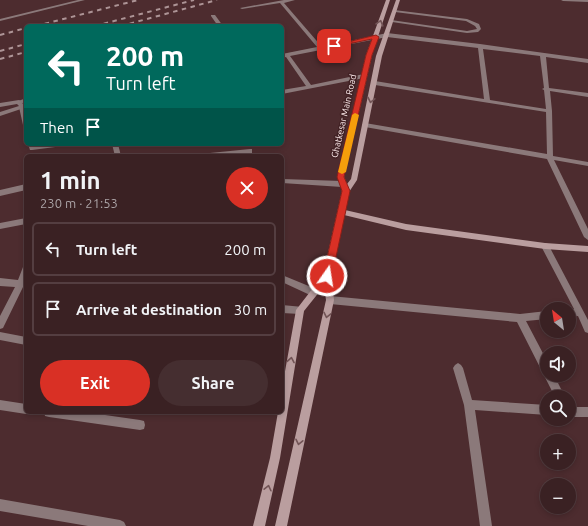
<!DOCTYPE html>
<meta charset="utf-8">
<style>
:root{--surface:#3a2123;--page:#452e30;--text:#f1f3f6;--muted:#aba3a6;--line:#543e41;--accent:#d93025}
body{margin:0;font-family:Ubuntu,sans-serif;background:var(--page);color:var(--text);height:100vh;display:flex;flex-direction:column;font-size:15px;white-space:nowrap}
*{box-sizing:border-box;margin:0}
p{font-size:13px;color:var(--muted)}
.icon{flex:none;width:22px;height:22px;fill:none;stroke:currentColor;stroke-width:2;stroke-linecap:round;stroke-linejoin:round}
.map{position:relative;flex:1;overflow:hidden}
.side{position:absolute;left:24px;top:154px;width:260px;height:260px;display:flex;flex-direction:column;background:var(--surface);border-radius:6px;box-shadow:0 2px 6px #0003,0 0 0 1px var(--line)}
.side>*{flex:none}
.guide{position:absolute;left:24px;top:24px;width:260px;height:122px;border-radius:6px;box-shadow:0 2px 6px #0003,0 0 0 1px var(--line);background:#00695c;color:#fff;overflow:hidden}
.needle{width:26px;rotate:330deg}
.controls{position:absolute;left:540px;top:302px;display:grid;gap:8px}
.controls a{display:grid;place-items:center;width:36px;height:36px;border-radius:50%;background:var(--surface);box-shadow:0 2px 6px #0003,0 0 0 1px var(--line);font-size:20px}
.pin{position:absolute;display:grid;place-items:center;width:34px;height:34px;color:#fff;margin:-17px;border-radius:8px;box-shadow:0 2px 6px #0006}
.me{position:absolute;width:44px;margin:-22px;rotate:13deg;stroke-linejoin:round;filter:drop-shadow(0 0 3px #0008)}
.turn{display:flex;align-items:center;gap:14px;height:84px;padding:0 16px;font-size:18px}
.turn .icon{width:52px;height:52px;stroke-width:2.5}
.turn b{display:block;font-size:28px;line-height:34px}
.then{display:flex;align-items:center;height:38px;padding:0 16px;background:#0003;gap:8px;font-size:15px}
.round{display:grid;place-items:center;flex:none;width:42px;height:42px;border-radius:21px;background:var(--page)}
.overview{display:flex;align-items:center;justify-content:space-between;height:68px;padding:0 16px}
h1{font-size:24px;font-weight:700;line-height:30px}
.cta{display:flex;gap:8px;margin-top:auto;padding:8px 16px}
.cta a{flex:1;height:46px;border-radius:24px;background:var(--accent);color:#fff;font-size:16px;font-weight:700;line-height:46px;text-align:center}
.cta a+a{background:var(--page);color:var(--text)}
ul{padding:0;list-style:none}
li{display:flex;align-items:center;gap:12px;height:54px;margin:0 8px 6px;padding:0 8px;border:2px solid var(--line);border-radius:6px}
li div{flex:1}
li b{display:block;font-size:15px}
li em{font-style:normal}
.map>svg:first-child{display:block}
</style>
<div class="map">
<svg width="588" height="526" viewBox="0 0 588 526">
<rect width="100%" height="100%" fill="#4d2c2f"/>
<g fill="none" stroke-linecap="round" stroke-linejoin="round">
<path fill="#8b797a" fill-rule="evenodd" d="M78,0H85L0,21V19Z
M394,10L467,19L479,24L481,29L478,32L467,33L392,22H391V20L467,31L477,29L475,26L466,21L395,12L393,11Z
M19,100L21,101L25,107L24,108L0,116V112L19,106L17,104L0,107V103Z"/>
<path fill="#8b797a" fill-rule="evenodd" d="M284,0H295L284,3L322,47L387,33L480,44L588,59V63L546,57L549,88L588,93V97L550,91L552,111L553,156L588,162V166L554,160L588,229V240L584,237L547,159L365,127L362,125L365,123L547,154L546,112L375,85L372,83L375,81L484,99L478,48L387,37L290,56L311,85L364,74L367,76L364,78L282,94V90L306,86L286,57L282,58V54L317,47L280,3L242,9L240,8ZM483,49L540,56L544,88L542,89L544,90L546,109L490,100Z
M561,0H588V2L563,1Z
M211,15H215L223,26H218L211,16Z
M26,98V102L19,104L16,102Z
M22,105L25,107L26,127L23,125L19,107Z
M28,144H34L35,145L66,144L63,146L32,150H30Z
M112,144H118L121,156H115Z
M250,149H252V153L222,156H197L200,154Z
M282,179L342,181L345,184L342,187L282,183Z
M26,184V190L0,196V190Z
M26,218V224L0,229V223Z
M545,243L548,244L588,320V333L585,332L578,316L569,317V309H574L541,246L542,244Z
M26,266V287H23L3,328L0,329V316L15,287L0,286V278L18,280L23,267Z
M282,275L316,289L317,292L316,295L313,296L310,295L282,282Z
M330,296L520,314L547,311V319L526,321L547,361V375H554L565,397H555L517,322L330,304L327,303L326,300L327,297Z
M282,305L303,307L304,310L303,313L300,314L282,313Z
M0,332L26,337V345L0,340Z
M458,363L461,365L463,368L472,400L547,405V415L475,410L492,526H480L464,405L453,368L455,365Z
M0,400L26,404V412H30L26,414L0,410Z
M569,407H588V417H569Z
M44,412H84L140,420L144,421L145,425L144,429L140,430L49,417L45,416Z
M0,499L120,520L124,522L126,526H88L0,511Z"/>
<path fill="#ba9e9f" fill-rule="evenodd" d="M386,0H390L372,55L344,177L347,184L351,179L376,56L396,0H400L382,56L357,180L349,192L345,210L406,224L545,243L588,246V252L545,249L406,230L344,215L331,276L334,300L287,526H275L326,300L324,286L304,311L280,458L265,526H253L270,458L278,412H282V388L296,310L323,275L342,191L338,177L366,55Z"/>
<path stroke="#ad9496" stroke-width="2" stroke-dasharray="4.5 4.5" stroke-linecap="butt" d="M36,26L138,0
M95,26L194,0
M121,26L217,0
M0,35L26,28
M0,51L26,44
M0,59L26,52"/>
</g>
<defs><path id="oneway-chevron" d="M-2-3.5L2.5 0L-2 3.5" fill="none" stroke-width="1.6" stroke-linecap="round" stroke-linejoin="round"/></defs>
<g stroke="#725456">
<use href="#oneway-chevron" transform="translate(380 23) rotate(-74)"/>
<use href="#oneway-chevron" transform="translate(371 100) rotate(102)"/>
<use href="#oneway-chevron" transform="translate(327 315) rotate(102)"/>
<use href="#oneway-chevron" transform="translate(291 360) rotate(-80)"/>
<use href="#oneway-chevron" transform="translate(299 442) rotate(102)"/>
<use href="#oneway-chevron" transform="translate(268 488) rotate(-77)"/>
</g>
<path fill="#d93025" stroke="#8d1f18" d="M376,35L379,37L372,55L344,177L350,191L332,276L330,279H324L323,276L342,191L337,177L366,55L372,39L334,47L331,46Z"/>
<path fill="#f59e0b" d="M355,113L359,115L346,172L342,174L338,172L352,115Z"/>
<g text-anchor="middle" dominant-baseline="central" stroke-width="3" stroke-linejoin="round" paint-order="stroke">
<g font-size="9" fill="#feeced" stroke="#422225">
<text transform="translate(344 116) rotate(-77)">Ghatkesar Main Road</text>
</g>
</g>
</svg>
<div class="controls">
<a><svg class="needle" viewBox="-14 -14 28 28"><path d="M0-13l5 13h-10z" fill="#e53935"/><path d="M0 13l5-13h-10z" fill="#aba3a6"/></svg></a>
<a><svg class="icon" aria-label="sound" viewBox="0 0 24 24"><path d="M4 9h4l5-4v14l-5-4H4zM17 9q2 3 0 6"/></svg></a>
<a><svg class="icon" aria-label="search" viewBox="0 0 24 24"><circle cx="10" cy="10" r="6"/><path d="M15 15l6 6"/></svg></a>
<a>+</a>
<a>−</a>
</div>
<div class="pin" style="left:334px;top:46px;background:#d93025"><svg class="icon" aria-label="arrive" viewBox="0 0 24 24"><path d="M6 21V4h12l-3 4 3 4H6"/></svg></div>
<svg class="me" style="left:327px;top:276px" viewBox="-20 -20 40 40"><circle r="17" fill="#d93025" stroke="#fff" stroke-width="3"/><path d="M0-11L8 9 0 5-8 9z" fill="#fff"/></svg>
<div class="guide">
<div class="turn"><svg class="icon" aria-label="left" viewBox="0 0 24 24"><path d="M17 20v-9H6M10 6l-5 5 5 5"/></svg><div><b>200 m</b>Turn left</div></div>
<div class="then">Then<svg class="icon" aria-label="arrive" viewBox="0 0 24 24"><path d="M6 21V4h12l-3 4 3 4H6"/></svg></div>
</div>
<section class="side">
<div class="overview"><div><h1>1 min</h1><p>230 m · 21:53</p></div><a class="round" style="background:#d93025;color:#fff"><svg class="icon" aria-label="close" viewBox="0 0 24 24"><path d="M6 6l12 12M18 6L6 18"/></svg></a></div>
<ul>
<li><svg class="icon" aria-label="left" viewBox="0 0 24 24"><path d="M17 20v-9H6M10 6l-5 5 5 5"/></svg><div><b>Turn left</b></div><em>200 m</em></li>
<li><svg class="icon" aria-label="arrive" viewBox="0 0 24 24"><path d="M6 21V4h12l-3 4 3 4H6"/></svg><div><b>Arrive at destination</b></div><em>30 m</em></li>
</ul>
<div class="cta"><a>Exit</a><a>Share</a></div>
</section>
</div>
